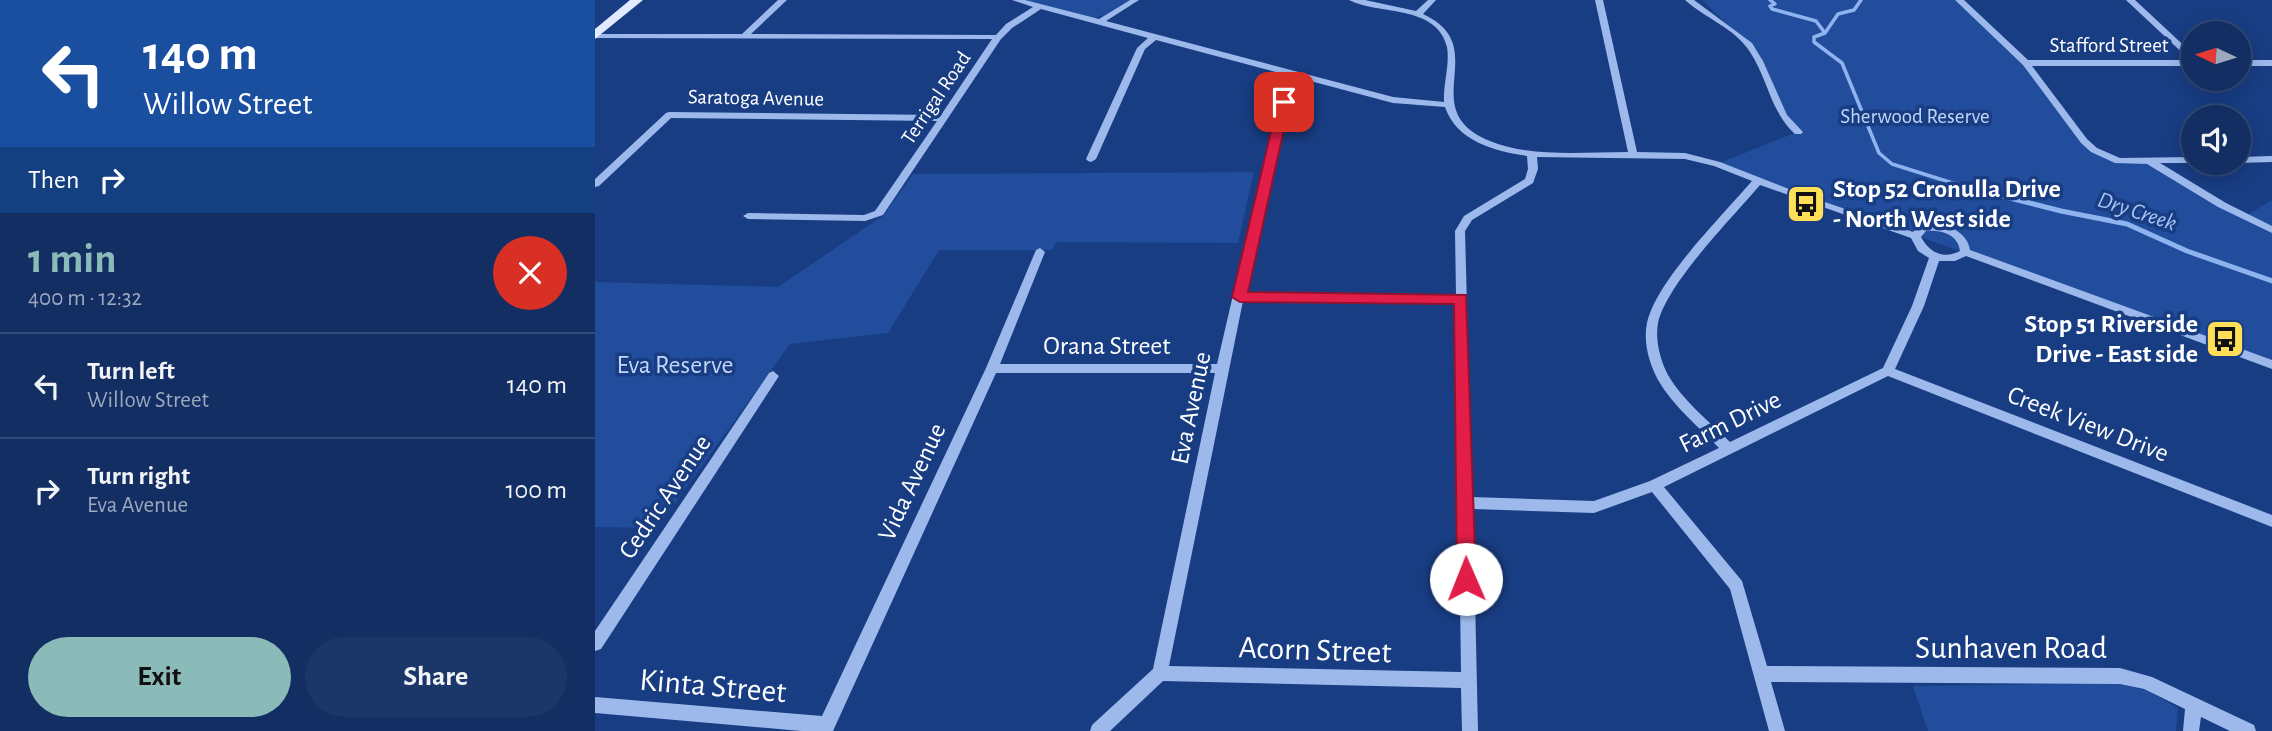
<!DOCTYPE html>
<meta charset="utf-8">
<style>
:root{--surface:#122e62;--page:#1b3668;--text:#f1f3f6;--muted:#9ca8be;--line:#314a77;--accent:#8bbbb9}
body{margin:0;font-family:"Alegreya Sans",sans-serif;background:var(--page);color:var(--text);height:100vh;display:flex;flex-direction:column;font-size:26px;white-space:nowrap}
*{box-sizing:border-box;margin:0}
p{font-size:23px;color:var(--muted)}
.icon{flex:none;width:38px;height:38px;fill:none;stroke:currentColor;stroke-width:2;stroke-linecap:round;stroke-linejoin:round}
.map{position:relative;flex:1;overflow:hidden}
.details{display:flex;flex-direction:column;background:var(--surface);width:595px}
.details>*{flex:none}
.hud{background:#1a4fa0;color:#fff;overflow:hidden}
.needle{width:46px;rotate:274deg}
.buttons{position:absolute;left:1586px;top:21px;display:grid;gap:14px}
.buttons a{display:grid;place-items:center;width:70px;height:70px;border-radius:50%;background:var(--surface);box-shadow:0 4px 18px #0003,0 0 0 2px var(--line);font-size:35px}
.pin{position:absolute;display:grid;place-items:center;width:60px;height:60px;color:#fff;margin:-30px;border-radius:14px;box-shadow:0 4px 10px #0006}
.me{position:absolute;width:77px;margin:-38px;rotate:359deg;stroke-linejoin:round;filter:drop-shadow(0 0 5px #0008)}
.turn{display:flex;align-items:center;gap:24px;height:147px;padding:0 28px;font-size:32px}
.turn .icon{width:91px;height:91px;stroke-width:2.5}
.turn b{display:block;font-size:49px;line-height:60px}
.then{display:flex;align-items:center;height:66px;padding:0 28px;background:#0003;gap:14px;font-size:26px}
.round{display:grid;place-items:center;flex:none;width:74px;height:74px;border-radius:37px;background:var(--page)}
.summary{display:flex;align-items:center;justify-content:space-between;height:119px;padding:0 28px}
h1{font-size:42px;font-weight:700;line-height:52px;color:var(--accent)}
.button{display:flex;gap:14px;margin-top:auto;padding:14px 28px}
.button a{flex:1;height:80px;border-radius:42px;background:var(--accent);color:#111;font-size:28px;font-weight:700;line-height:80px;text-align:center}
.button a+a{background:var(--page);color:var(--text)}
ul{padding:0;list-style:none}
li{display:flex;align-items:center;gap:21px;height:105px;padding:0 28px;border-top:2px solid var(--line)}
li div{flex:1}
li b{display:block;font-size:26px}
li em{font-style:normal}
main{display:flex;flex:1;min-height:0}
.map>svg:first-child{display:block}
</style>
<main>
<section class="details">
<div class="hud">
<div class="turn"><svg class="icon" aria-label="left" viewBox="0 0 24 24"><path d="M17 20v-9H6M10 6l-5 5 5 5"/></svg><div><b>140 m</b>Willow Street</div></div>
<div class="then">Then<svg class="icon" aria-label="right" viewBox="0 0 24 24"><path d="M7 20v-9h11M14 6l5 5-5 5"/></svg></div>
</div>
<div class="summary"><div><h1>1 min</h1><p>400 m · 12:32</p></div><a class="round" style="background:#d93025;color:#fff"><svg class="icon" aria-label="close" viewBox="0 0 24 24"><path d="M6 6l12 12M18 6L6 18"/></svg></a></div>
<ul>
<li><svg class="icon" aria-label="left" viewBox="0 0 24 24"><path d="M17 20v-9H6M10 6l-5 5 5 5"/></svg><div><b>Turn left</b><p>Willow Street</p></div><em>140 m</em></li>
<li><svg class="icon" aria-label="right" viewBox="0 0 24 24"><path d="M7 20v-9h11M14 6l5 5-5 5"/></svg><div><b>Turn right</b><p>Eva Avenue</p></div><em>100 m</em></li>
</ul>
<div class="button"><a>Exit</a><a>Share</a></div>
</section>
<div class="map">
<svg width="1677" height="731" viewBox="0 0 1677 731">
<rect width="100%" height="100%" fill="#183d83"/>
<path fill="#214d9c" d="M430,0H534L509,15L499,18Z
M1107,0H1362L1431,63L1489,141L1523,161L1562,165L1649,217L1677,200V367L1585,330L1122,164L1202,132L1195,126L1157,48Z
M659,172L643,243L461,242L457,250H344L293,333L195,344L62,528L0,527V282L183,287L289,215L318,174Z
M1522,683L1553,691L1583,708L1581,731H1333L1318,686Z"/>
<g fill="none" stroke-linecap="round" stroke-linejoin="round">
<path stroke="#8fb3ee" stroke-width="3.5" d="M1175,0L1180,4L1175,6L1177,9L1221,21L1230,33L1219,37V42L1247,63L1284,153L1297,164L1367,186
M1230,33L1243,14L1259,10L1266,0"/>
<path stroke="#8fb3ee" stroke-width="5" d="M1360,184L1466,211L1532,224L1592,251L1677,281"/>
<path fill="#9db9ec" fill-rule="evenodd" d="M183,0H192L156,34L401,35L411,24L438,7L417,0H430L504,19L535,0H544L511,21L798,97L849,102C848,84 855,65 852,47C842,4 782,15 754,0H770L821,11L833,0H841L828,14C902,48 812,114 903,144C943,157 991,152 1033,152L1000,0H1008L1042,152L1090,153L1125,162L1212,196L1318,232C1335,215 1372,227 1375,250L1677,360V369L1371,256L1360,261H1344L1329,306L1300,369L1677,515V527L1293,376L1069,487L1147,581L1172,666L1525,668L1557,677L1659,725L1661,731H1635L1606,717L1604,731H1588L1590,709L1549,689L1525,684L1176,682L1190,731H1174L1135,589L1057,492L999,513L878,509L883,731H867L866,688L568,681L515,731H495L497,725L558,669L620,373H401L238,731H206L0,713V697L227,716L391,368L441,250L445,248L450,252L405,364H622L678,123L691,80L696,76L561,40L550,49L501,159L496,162L493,161L491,159L542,48L553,38L446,9L417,28L406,39L288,215L270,221L153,219L148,216L153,213L269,215L280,211L342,121L76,118L4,186L0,187V179L71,113L74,112L346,115L397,39L0,38V34H147ZM704,78L798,103L850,107C862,142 900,151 932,156L933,169L930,179L869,216L860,231L861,295L650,293L688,123L699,81ZM942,157L1090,159L1119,166L1157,181C1128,215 1061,281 1052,323C1048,342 1054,363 1063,380C1078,406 1103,426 1124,448L1055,481L999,501L877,497L870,231L877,220L938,183L943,169ZM1165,185L1316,238L1323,251L1334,258L1317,306L1288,368L1135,442C1114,421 1088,401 1073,375C1065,360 1060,340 1063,323C1072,283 1138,217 1165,185ZM1331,231C1346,230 1363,234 1365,251C1348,260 1334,252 1326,237ZM648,301L861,303L866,672L574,666Z
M1090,0H1099L1157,43L1168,61L1192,115L1208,132L1206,134H1200C1175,111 1173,79 1155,52C1141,29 1110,18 1090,0Z
M1360,0H1369L1433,60H1595L1531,0H1540L1598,54V66H1437L1492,139L1502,148L1525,158L1598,157V163H1565L1631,203L1677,226V233L1623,207L1552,164L1520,163L1496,152L1486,143L1428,65Z
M1643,60H1677V66H1643Z
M1677,156V162L1643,163H1642L1643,157Z
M178,371L184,376L182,379L6,649L0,651V631L174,373Z"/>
<path fill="#e2eaff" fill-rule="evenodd" d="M35,0H48L0,39V29Z"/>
</g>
<path fill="#e11d48" stroke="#92132f" stroke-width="2" d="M689,98L695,102L653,292L871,295L881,579L878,585L871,587L865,585L862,579L859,304L645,302L637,297L683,102Z"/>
<defs>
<g id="bus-square" transform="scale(2.0125)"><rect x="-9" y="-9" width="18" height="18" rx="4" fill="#ffde58" stroke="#183d83"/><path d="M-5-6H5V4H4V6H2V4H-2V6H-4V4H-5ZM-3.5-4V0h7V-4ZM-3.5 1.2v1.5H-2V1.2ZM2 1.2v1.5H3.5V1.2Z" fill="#111"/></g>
</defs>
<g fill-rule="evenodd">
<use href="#bus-square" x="1211" y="204"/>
<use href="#bus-square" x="1630" y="339"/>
</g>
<g text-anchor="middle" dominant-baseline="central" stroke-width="7" stroke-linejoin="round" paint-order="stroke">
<g font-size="21" fill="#fff" stroke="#183d83">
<text x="1514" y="45">Stafford Street</text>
<text transform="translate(161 98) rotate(1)">Saratoga Avenue</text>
<text transform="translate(341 98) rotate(-56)">Terrigal Road</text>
</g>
<g font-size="21" fill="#c2d6f9" stroke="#183d83">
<text x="1320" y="116">Sherwood Reserve</text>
</g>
<g font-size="23" font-style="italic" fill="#a8c4f4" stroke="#183d83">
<text transform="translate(1542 212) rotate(18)">Dry Creek</text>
</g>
<g font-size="26" font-weight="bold" fill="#fff" stroke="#183d83" text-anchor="start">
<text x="1238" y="189">Stop 52 Cronulla Drive<tspan x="1238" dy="30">- North West side</tspan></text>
<text x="1603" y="324" text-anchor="end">Stop 51 Riverside<tspan x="1603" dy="30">Drive - East side</tspan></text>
</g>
<g font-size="26" fill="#fff" stroke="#183d83">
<text x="512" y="346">Orana Street</text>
<text transform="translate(596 408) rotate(-78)">Eva Avenue</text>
<text transform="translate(1135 422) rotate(-26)">Farm Drive</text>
<text transform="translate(1493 424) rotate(21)">Creek View Drive</text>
<text transform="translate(317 482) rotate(-65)">Vida Avenue</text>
<text transform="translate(70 497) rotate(-56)">Cedric Avenue</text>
</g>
<g font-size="26" fill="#c2d6f9" stroke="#183d83">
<text x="80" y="365">Eva Reserve</text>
</g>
<g font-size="32" fill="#fff" stroke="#183d83">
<text x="1416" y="648">Sunhaven Road</text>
<text transform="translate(720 650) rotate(2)">Acorn Street</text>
<text transform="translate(118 686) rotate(5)">Kinta Street</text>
</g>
</g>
</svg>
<div class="buttons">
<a><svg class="needle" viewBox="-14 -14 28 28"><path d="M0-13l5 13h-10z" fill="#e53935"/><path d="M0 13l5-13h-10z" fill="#9ca8be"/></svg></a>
<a><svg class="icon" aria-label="sound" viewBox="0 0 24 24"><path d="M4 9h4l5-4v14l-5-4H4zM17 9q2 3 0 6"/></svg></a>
</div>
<div class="pin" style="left:689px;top:102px;background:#d93025"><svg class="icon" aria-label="arrive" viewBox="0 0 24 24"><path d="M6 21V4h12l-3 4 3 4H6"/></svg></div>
<svg class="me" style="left:871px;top:579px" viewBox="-20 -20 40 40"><circle r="19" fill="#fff"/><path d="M0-13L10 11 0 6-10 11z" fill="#e11d48"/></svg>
</div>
</main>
